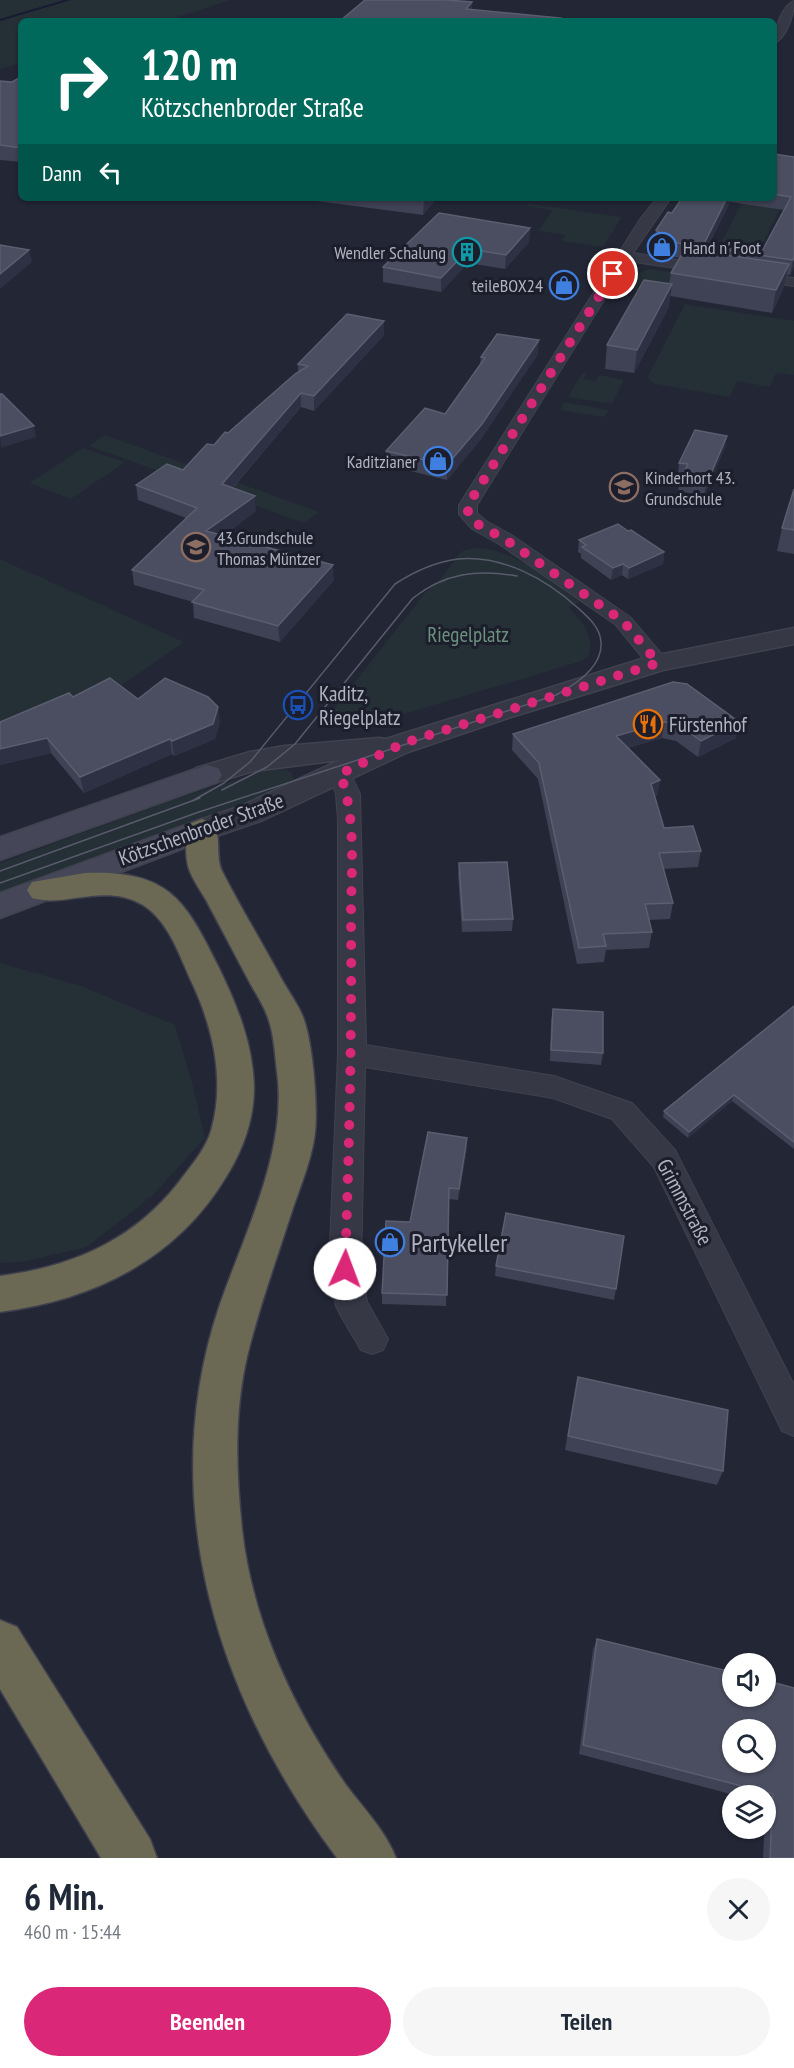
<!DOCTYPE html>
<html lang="de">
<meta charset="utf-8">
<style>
:root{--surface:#fff;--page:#f6f6f7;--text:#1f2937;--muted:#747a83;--accent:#db2777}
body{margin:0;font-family:"PT Sans Narrow",sans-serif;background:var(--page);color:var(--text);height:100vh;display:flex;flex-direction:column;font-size:22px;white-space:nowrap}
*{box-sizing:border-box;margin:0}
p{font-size:20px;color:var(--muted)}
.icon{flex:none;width:33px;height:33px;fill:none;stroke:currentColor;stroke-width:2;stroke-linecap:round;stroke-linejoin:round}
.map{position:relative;height:1858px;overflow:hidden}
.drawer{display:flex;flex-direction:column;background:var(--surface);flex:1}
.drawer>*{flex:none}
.guide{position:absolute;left:18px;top:18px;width:759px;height:183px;border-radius:9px;box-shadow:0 2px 4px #0004;background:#00695c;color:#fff;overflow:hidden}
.fabs{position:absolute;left:722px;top:1653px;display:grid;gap:12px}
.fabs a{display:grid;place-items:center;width:54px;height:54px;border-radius:50%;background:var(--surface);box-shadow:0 2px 4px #0004;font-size:30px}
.pin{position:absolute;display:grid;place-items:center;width:51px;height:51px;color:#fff;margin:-26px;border:3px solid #fff;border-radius:50%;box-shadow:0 2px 6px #0007}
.me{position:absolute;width:66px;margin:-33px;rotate:2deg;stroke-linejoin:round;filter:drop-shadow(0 0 4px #0008)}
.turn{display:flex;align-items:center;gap:21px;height:126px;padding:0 24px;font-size:27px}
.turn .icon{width:78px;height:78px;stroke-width:2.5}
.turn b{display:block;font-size:42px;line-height:51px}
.then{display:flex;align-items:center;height:57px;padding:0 24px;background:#0003;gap:12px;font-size:22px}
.round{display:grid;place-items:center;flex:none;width:63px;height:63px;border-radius:32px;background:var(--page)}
.head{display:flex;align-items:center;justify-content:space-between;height:102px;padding:0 24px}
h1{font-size:36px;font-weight:700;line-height:45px}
.action{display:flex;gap:12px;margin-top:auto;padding:12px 24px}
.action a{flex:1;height:69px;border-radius:36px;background:var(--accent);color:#fff;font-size:24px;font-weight:700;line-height:69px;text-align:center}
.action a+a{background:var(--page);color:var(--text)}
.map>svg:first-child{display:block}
</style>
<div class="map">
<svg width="794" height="1858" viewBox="0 0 794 1858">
<rect width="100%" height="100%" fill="#232635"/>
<path fill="#252f36" d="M0,0H231L165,21H21V63L0,69Z
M745,198L784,201L757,255L717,249Z
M529,204L622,217L603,247L561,241L566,235L538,231L553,210L527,206Z
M652,269L699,276L670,282L660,298L647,291L631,289L640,272Z
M685,304L794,321V375L776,373L770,387L737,381L730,397L655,384L647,378Z
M582,373H587L584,379L595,381L599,375L624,380L612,404L568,397Z
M564,402L609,410L604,417L560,410Z
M105,435L319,512L304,523L89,446Z
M83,448L125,462L71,499L29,483Z
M475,548C515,548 548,580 580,602L569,607C582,623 596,636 588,657L582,661L397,716L358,722L338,721L332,717V711L425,593L436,584L462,551Z
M0,559L184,642L116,689L0,726Z
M283,768L292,773L294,782L271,796L0,892V863L173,800L266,770Z
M0,963L81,986L175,1025L193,1086L205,1138L152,1196L87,1247L22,1262L0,1263Z"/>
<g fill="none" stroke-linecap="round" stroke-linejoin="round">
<path fill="#181b31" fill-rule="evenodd" d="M64,0H71L0,21V19Z"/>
<g stroke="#40424f" stroke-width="2">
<path id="minor" d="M794,1C794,14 787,38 774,43C774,30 781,7 794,1Z
M657,198H671L633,253L709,265L716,269L709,273L628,261L477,505V513L486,521L513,536L630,617L669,663L665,668L658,669L651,668L616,625L499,544L472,529L459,514V505L641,218Z
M751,272L794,278V286L746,279L744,276Z
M340,766L348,769L360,794L366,1045L554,1076L632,1103L675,1150L794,1385V1436L782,1431L654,1167L612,1119L553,1098L365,1067L361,1269L367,1302L388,1339L383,1350L372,1354L361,1350L341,1316L336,1306L329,1269L338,1054V820L336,794L329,774L332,769Z"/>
</g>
<g stroke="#40424f" stroke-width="3">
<path id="tertiary" d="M794,628V644L663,670L508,718L408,752L263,820L202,841L191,837L187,830L191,823L241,806L340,760L253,771L207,785L196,782L192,775L196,768L250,752L285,746L379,738L386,739L648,657Z"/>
</g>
<g stroke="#40424f" stroke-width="3">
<path id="secondary" d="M207,765L218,768L222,775L218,782L0,860V837Z
M202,819L213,823L217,830L213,837L0,918V893Z"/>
</g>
<g stroke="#3e404e" stroke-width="3">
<path id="motorway" d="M202,819L213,823C222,837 215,856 222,871C240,907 262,942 281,978C288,991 298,1004 303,1017C313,1043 318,1106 315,1133C312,1158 301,1185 293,1208C277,1258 259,1307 247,1357C234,1413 236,1472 242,1529C252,1621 294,1710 346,1785C364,1809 385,1830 396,1858H337C218,1699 154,1502 219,1307C244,1234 288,1150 277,1072C275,1055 274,1034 268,1018C264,1006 256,994 250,983C235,955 221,928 206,900C200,890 191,877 188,866C185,853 185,833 191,823Z
M85,873C168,870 185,899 218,966C237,1005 253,1044 254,1087C254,1120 243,1150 226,1177C176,1260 93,1300 0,1312V1276C76,1266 139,1238 185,1174C195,1161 206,1147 211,1131C225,1082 214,1031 193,985C180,958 170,922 143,905C104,882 66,908 32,898L27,890L32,882Z
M0,1620L17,1627L150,1839L157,1858H101L0,1689Z"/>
</g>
<use href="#minor" fill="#363846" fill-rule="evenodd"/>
<use href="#tertiary" fill="#363846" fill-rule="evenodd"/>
<use href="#secondary" fill="#454758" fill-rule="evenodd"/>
<use href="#motorway" fill="#6b6854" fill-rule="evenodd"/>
<path stroke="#595b6d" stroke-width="1.5" d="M222,790L267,767L295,744L413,598C445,573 477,569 517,576
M0,871L200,798
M0,883L199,812L556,695C575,685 603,667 601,642C600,627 588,617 578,608C546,579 503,555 458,559C434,562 415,571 395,584L250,762L224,783L192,801"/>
</g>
<path fill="#3f4254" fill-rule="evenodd" d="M21,77V162L0,160V81L12,82Z
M774,154L794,157V266L790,275H787L784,287L772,313L670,296L669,307L634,373L605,369L607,345L669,284L671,273L680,258L669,256L654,245L656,230L672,213L682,198H774ZM730,202L784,210L761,253L709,244Z
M294,198H437L423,215Z
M530,228L529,242L505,269L468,263L441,292L383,282V267Z
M384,321V335L314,411L301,407L233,488L256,511L223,536L334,580L280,642L194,618L193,602L134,585L132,570L186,518L138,500L136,485L183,470L214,445L298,373V364Z
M538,354L481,439L447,480L386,465V451L445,414L480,364L481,357Z
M725,447L704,496L678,491L680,480L683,475L678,474L679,463Z
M794,489V554L777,551L782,528Z
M628,531L664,552L663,564L628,579L622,575L611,580L581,558V554L578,552L579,540Z
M673,682L736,738L698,757L676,741L662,738L628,748L660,780L657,796L655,797L664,828L701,851L698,867L663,869L673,903L670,919L649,920L652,932L649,948L606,950L604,962L577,964L538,779L512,750L513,734Z
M73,697L138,699L220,722L215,739L174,756L172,754L84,793L51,753L0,765Z
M459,863L513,919L512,931L462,932L458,875Z
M794,1006V1149L732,1101L688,1138L663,1117L664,1111Z
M553,1009L603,1053L601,1065L550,1061L551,1021Z
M467,1149L458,1200L449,1199L446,1306L382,1304V1293L410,1222Z
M496,1266L616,1289L614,1300L495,1276Z
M578,1377L723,1471L717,1485L565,1450Z
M597,1639L765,1696L794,1858H763L766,1803L765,1802V1796H738L579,1754L593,1650Z"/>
<path fill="#2e3143" d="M472,2V15L466,9Z
M425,198H437L423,215L424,200Z
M727,198H730V202L707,247L704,244Z
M530,228L529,242L505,269L506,255Z
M469,249L468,263L441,292V278Z
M29,250L32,262L0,289V274Z
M794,257V266L790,275L793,260Z
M789,264L784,287L772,313L776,290Z
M672,284L669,307L634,373L637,350Z
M384,321V335L314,411V396Z
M539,340L538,354L481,439L447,480V465Z
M301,393V407L223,499L222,484Z
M34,426L36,437L1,448L0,436Z
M727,436L725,447L704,496L706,485Z
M255,496L256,511L208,547L206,531Z
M664,552L663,564L628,579L629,568Z
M623,564L622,575L611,580L613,568Z
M333,565L334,580L280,642L278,626Z
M218,707L220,722L215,739L174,756L172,741Z
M665,722L662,738L614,752L616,736Z
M739,722L736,738L698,757L701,741Z
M47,738L51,753L0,765V749Z
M170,739L172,754L84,793L80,777Z
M660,780L657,796L648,800L651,784Z
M734,1095L732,1101L688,1138L689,1132Z
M467,1138V1149L458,1200L459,1189Z"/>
<path fill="#4b4e60" stroke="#5b5e6f" stroke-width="1.5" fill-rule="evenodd" d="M365,0H447L472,2L466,9L561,18L558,21H340Z
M21,77V148L0,145V81L12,82Z
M774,154L794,157V257L793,260L671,242L656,230L668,212L672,213L682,198H727L704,244L761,253L791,197L774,194Z
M410,198H425L424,200Z
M439,213L530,228L506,255L469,249L441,278L383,267Z
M0,245L29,250L0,274Z
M685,249L789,264L776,290L671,273Z
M644,280L672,284L637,350L607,345Z
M347,314L384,321L314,396L301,393L222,484L255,496L206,531L333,565L278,626L192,602L204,590L132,570L197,508L136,485L167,464L183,470L207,444L214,445L225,432L228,433L295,374L308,366L298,364Z
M497,334L539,340L482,424L447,465L386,451L425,408L445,414L485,358L481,357Z
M0,394H2L34,426L0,436Z
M695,430L727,436L706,485L680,480L688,464L679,463Z
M794,489V530L782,528Z
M618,524L628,531L631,530L664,552L629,568L623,564L613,568L582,547L586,545L579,540Z
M110,678L138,699L165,678L208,697L218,707L213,724L172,741L170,739L80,777L47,738L0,749V722L69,693L73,697Z
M673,682L687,684L739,722L701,741L679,725L665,722L616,736L660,780L651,784L664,828L693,826L701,851L659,853L673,903L645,904L652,932L603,934L606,946L579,948L539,763L513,734Z
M507,862L513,919L463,920L459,863Z
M794,1006V1142L734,1095L689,1132L664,1111Z
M553,1009L603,1012V1053L551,1050Z
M428,1132L467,1138L459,1189L449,1188L447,1295L382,1293L386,1221L410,1222Z
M506,1213L624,1236L616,1289L496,1266Z
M578,1377L728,1410L723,1471L568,1436Z
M597,1639L732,1672V1696H765V1680L794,1688V1858H770L773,1794L583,1745ZM732,1730H765V1762H732Z"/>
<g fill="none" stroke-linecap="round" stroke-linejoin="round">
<path stroke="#db2777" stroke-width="10" stroke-dasharray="0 18" d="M345,1269C349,1152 352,1035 351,918C351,871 357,818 340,774L404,743L658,663L623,621L506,540L479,525L468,514V505L613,274"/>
</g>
<defs>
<g id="shop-ring" transform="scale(1.5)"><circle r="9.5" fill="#1c1e2b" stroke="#3f7fe0" stroke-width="1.5"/><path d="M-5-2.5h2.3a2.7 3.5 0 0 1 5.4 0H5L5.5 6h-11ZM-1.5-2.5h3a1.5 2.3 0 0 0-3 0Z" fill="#3f7fe0"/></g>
<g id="building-ring" transform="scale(1.5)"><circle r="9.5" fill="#1c1e2b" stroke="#0f9aa8" stroke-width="1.5"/><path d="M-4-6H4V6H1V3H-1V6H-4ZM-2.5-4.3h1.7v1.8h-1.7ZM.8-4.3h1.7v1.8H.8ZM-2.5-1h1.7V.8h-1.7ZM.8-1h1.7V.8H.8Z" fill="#0f9aa8"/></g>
<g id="school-ring" transform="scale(1.5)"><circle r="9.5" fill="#1c1e2b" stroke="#8d6e63" stroke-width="1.5"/><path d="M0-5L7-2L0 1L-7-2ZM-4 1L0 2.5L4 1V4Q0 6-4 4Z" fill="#8d6e63"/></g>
<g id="bus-ring" transform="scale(1.5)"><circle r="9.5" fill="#1c1e2b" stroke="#1a4fb4" stroke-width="1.5"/><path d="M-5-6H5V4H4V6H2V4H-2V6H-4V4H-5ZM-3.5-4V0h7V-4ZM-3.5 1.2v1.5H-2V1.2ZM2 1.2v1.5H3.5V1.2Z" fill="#1a4fb4"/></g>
<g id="restaurant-ring" transform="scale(1.5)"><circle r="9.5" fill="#1c1e2b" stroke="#e8710a" stroke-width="1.5"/><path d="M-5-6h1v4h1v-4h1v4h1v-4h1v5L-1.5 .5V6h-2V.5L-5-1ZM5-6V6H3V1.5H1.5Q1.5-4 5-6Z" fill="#e8710a"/></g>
</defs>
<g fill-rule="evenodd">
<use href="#shop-ring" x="662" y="247"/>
<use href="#building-ring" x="467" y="252"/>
<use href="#shop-ring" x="564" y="285"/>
<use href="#shop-ring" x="438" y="461"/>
<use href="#school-ring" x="624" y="487"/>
<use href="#school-ring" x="196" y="547"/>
<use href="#bus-ring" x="298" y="705"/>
<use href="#restaurant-ring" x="648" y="724"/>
<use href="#shop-ring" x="390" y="1242"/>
</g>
<g text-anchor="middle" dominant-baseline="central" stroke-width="6" stroke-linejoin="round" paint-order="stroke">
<g font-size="18" fill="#b1b3c2" stroke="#1c1e2b" text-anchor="start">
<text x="683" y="247">Hand n' Foot</text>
<text x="446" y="252" text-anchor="end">Wendler Schalung</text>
<text x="543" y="285" text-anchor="end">teileBOX24</text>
<text x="417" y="461" text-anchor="end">Kaditzianer</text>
<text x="645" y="477">Kinderhort 43.<tspan x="645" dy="21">Grundschule</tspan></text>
<text x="217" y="537">43.Grundschule<tspan x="217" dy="21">Thomas Müntzer</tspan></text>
</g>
<g font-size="21" fill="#6b907e" stroke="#1c1e2b">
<text x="468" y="634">Riegelplatz</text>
</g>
<g font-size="21" fill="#b1b3c2" stroke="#1c1e2b" text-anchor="start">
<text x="319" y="693">Kaditz,<tspan x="319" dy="24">Riegelplatz</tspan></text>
<text x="669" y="724">Fürstenhof</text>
</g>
<g font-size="21" fill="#b1b3c2" stroke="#1c1e2b">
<text transform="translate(201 829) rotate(-20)">Kötzschenbroder Straße</text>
<text transform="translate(685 1202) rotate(62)">Grimmstraße</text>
</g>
<g font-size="26" fill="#b1b3c2" stroke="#1c1e2b" text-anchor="start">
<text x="411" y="1242">Partykeller</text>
</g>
</g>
</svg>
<div class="fabs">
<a><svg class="icon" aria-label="sound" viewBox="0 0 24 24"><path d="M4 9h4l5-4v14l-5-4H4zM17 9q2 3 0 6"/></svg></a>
<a><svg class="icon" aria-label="search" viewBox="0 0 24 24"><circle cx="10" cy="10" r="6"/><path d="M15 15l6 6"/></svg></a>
<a><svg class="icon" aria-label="layers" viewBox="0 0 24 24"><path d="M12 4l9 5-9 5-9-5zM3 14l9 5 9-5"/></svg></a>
</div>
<div class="pin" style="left:613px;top:274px;background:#d93025"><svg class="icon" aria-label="arrive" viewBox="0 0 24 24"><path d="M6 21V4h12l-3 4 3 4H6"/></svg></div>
<svg class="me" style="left:345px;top:1269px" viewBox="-20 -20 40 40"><circle r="19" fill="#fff"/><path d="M0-13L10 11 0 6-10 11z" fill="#db2777"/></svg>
<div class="guide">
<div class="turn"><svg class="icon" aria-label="right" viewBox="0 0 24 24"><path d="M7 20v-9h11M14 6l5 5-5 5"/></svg><div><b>120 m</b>Kötzschenbroder Straße</div></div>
<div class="then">Dann<svg class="icon" aria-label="left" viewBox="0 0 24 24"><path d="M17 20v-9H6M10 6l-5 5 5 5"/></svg></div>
</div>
</div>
<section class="drawer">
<div class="head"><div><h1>6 Min.</h1><p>460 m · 15:44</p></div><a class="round"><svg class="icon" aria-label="close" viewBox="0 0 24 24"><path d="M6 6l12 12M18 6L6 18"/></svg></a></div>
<div class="action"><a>Beenden</a><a>Teilen</a></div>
</section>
